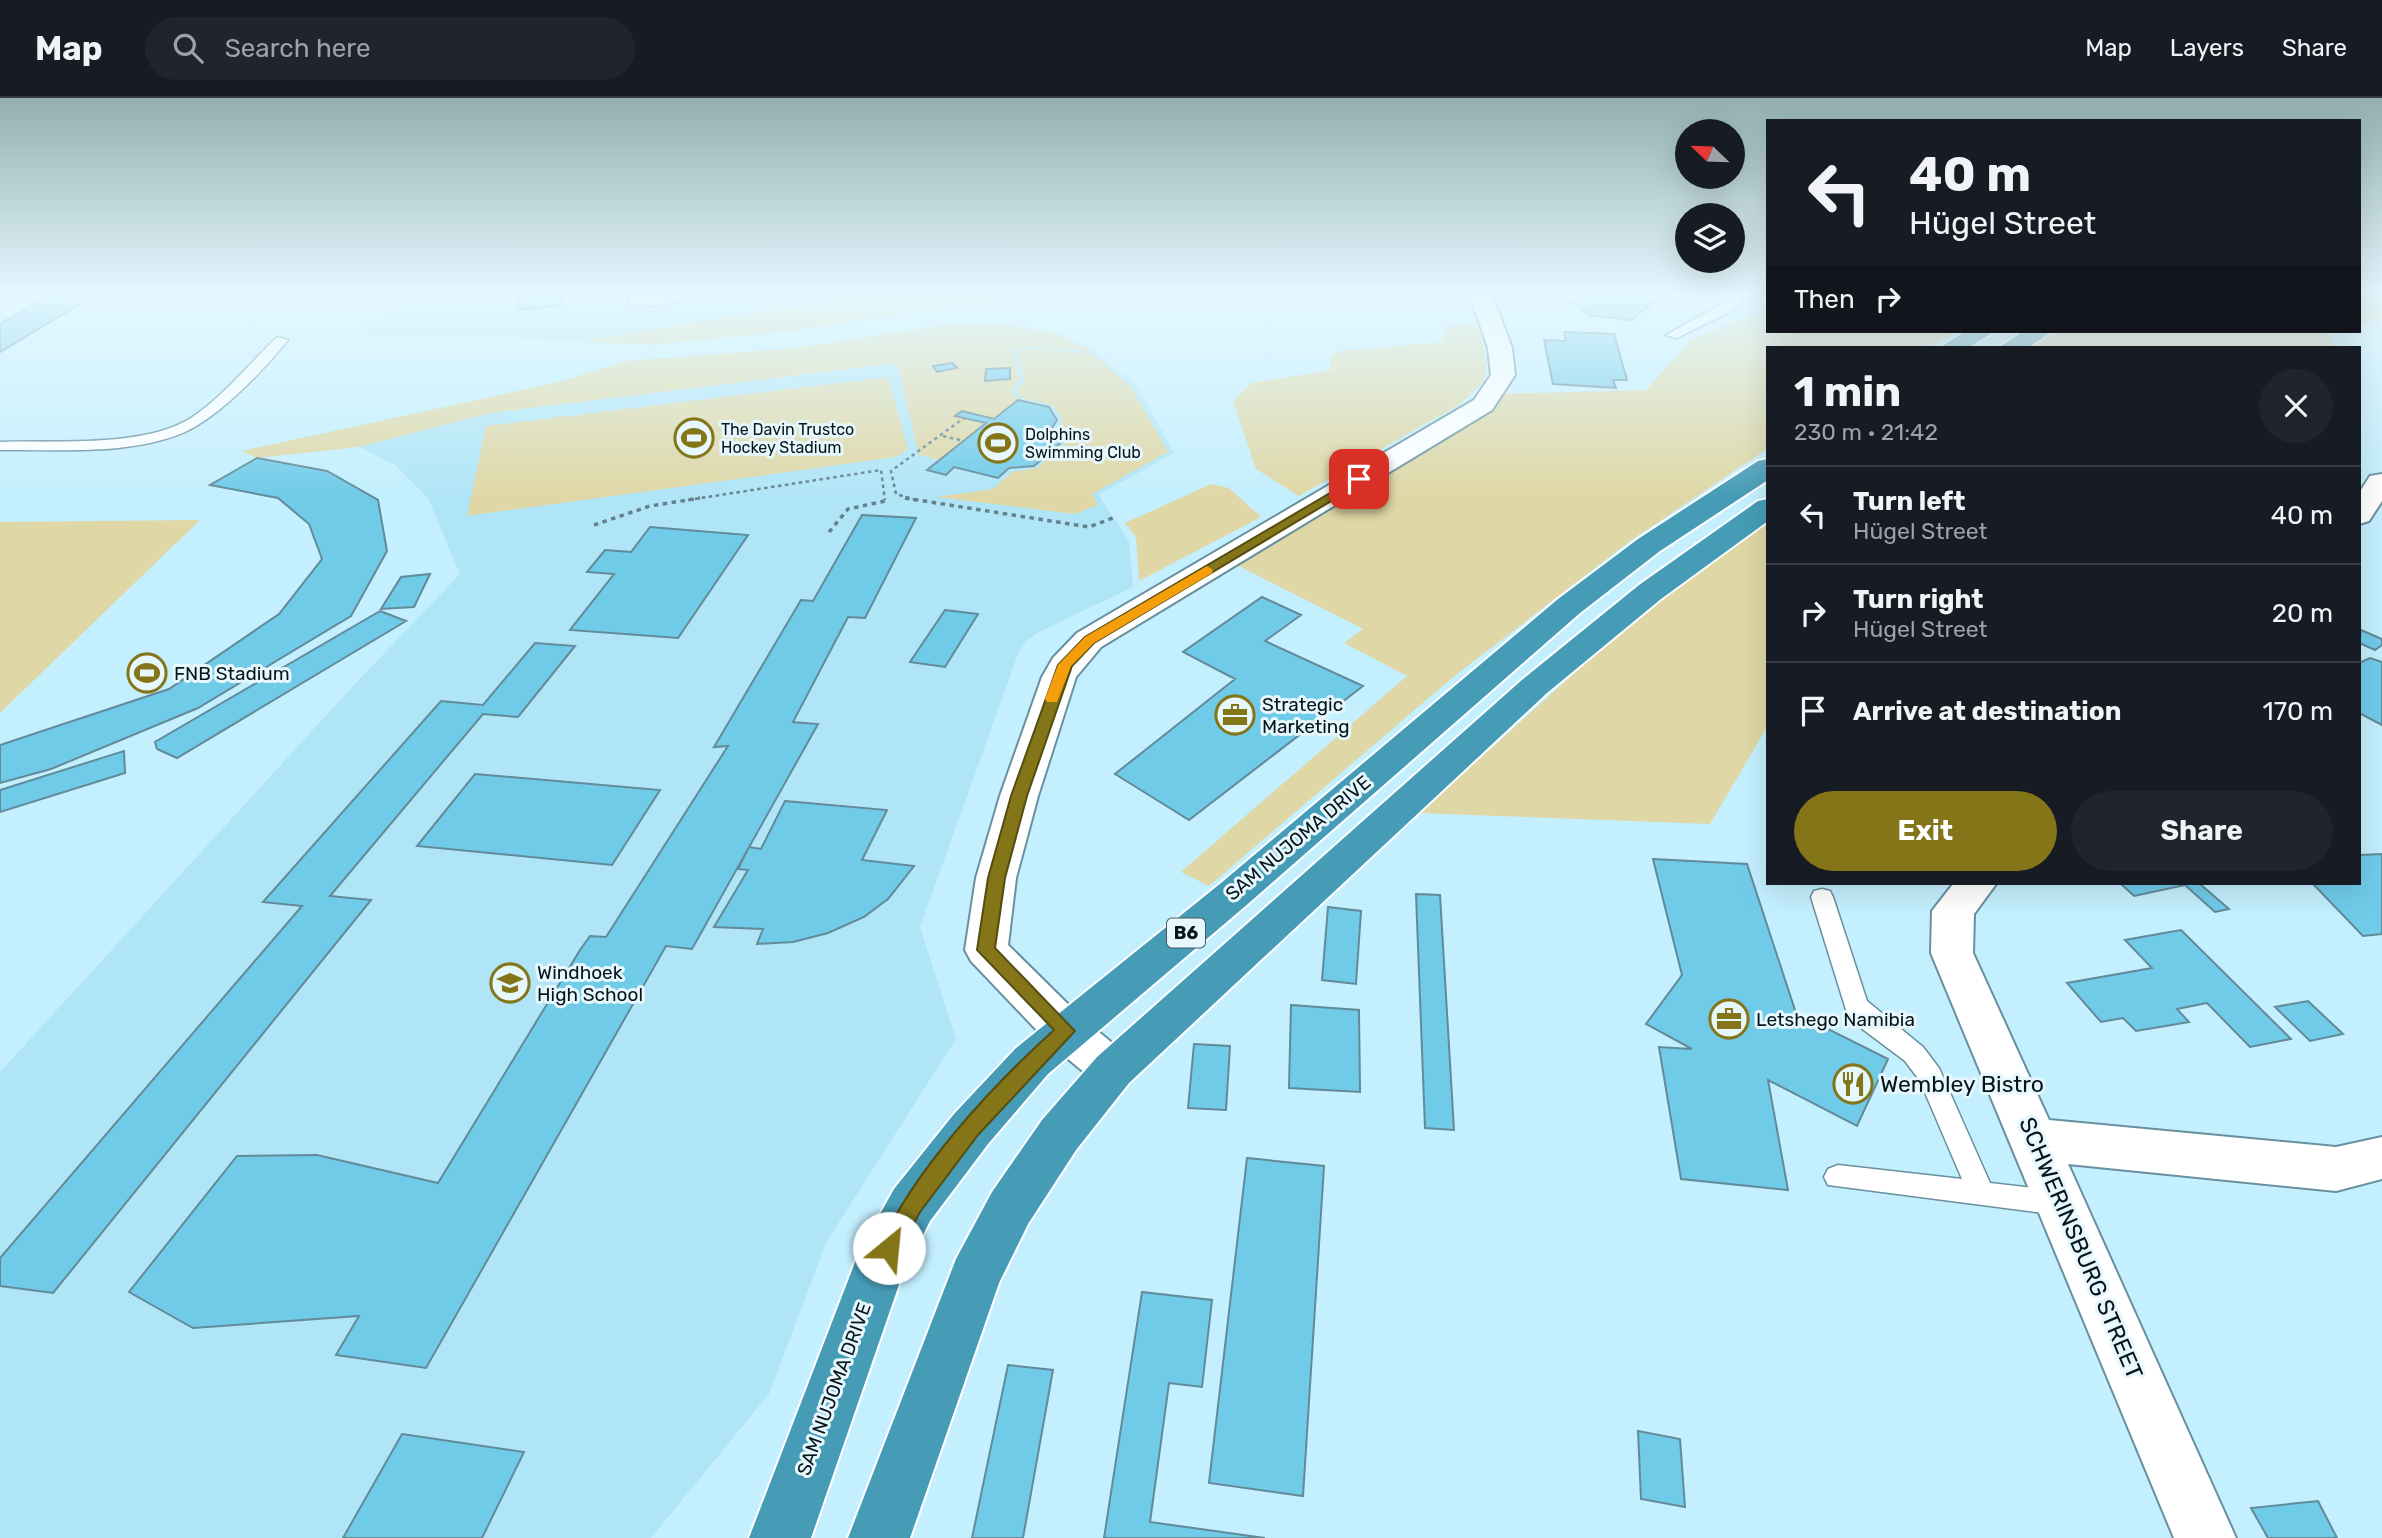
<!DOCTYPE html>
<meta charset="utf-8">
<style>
:root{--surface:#171b24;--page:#20242c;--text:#f1f3f6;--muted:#9ea1a6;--line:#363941;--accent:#837518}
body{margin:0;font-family:Rubik,sans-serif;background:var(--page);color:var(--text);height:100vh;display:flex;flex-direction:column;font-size:26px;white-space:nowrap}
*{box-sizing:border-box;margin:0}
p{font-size:23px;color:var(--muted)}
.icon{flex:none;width:38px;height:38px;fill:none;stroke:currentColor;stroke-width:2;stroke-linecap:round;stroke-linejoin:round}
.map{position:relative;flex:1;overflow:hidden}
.panel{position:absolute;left:1766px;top:248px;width:595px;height:539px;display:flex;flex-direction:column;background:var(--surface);border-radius:0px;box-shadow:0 7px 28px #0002}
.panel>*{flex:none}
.guide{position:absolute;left:1766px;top:21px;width:595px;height:214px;border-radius:0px;box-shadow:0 7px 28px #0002;background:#171b24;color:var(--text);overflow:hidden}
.needle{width:46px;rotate:293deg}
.tools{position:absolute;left:1675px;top:21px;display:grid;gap:14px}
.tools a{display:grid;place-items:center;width:70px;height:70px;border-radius:50%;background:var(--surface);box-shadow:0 7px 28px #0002;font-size:35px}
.pin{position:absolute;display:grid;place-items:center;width:60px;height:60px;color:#fff;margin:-30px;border-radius:14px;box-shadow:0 4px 10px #0006}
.me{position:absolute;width:77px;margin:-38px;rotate:28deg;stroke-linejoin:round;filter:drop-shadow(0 0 5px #0008)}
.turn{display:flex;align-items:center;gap:24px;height:147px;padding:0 28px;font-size:32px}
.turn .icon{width:91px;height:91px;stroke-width:2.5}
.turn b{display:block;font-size:49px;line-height:60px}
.then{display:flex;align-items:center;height:66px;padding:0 28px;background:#0003;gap:14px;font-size:26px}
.round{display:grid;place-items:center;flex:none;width:74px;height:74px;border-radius:37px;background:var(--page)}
.overview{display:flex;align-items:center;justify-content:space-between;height:119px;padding:0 28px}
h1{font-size:42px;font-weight:700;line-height:52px}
.action{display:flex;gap:14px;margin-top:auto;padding:14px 28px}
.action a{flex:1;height:80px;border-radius:42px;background:var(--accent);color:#fff;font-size:28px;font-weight:700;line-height:80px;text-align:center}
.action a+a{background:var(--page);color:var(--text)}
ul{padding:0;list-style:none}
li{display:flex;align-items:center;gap:21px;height:98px;padding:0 28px;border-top:2px solid var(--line)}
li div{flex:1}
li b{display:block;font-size:26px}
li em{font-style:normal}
header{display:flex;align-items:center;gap:42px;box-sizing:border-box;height:98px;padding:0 35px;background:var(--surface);border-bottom:2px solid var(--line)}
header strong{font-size:33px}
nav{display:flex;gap:38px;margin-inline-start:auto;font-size:24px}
.search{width:490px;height:63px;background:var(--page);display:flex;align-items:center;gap:18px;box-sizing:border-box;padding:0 24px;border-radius:38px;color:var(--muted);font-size:26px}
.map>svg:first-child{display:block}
</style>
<header>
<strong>Map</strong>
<div class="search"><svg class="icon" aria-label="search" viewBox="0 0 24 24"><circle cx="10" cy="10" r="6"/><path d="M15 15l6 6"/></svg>Search here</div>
<nav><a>Map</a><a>Layers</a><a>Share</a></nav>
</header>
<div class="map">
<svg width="2382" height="1440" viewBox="0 0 2382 1440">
<rect width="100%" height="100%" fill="#c4effe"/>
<path fill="#b0e5f7" d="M435,197H770V212L581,243L351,235Z
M1032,249L1095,254L1137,288L1174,355L1098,397L1129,443L1133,489L1041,533L1026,543L1018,556L920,829L956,941L827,1143L769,1296L651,1440H0V974L352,589L460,476L428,400L395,367L359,349L490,315Z"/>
<path fill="#dfd7a6" d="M889,197H1017L795,233L651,247L581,243L770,212Z
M2359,197H2382V222L2359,227Z
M1767,210L1768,233H1958L1927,250H1768L1767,351L1630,443L1452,580L1209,788L1181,774L1407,578L1344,545L1363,531L1225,461L1492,296L1646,292L1691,242Z
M1477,224L1486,261L1485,283L1460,306L1299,398L1256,371L1233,303L1251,285L1326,273L1331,271V258L1339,253L1441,244L1449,227Z
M950,226L1009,227L1058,235L1095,254L1032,249L1013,251L1020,281L1011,294L1018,302L994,321L962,313L955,318L986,325L939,362L919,357L897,265L490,315L359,349L257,360L241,353L559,284L626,263L796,250Z
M2041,233H2330L2334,250H2010Z
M1032,250L1093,256L1131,289L1168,354L1092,396L1098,407L1075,416L936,399L993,391L1012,374L1037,370L1068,342L1057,330L1063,322L1052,307L1022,300L1016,294L1025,282L1016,253Z
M888,279L908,351L896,359L467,418L486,328Z
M1211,386L1229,390L1261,419L1139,483L1136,439L1125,425Z
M1767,410V629L1710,726L1419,715L1648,509Z
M200,422L0,615V424Z"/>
<path fill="#70cbe9" stroke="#628a98" stroke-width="2" d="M50,197H95L0,254V226Z
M520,197H563L562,207L517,212Z
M1561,197H1663L1631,222L1590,217Z
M1564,234L1614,236L1627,282H1613L1616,290L1553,286L1544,242L1566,243Z
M952,265L957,270L937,274L933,268Z
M1010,270V281L985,283L986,271Z
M1018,302L1049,309L1057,322L1052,330L1063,343L1034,368L1009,370L998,380L954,369L946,377L927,372L986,325L955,318L962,313L994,321Z
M257,360L327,373L378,402L387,453L351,518L198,610L51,671L0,685V647L169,591L279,516L322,461L309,426L278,400L210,387Z
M862,417L916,420L865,520L848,519L793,624L818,626L692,851L666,848L426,1270L336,1257L359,1218L193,1230L129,1194L237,1058L317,1057L438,1085L580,852L590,838L606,839L728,648L714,649L801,502L813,503Z
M650,429L748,437L678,540L570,532L614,476L587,474L605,452L631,454Z
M430,476L414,509L381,511L401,479Z
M1262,499L1301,517L1265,543L1363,588L1189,722L1115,676L1235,581L1183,554Z
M945,512L978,516L945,569L910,564Z
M380,513L406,523L177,660L157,651L155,644Z
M2361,532L2382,541V547L2375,552L2359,545Z
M535,545L575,548L518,619L483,616L330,798L371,802L53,1195L0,1188V1160L302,808L263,804L441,603L483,607Z
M2370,560L2382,564V627L2359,615V565Z
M124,653L125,675L0,714V692Z
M475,676L660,692L612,767L417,748Z
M785,703L887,712L862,762L914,768L888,801L864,819L828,835L793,844L757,846L763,831L714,829L748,772L738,771L749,749L761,751Z
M2382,756V836L2363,838L2313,786H2359V757Z
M1653,761L1747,766L1796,915L1888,961L1857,1028L1768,982L1788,1092L1681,1081L1659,949L1692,951L1646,926L1682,877Z
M2121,786H2200L2229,811L2215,814L2185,787L2134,798Z
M1416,796L1440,797L1454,1032L1425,1030Z
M1328,809L1361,813L1356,886L1322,882Z
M2181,832L2291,941L2250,949L2207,905L2177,911L2189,924L2136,933L2123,920L2101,924L2067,885L2152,870L2125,842Z
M2308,903L2343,936L2310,943L2275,909Z
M1291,907L1359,912L1360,994L1289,990Z
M1194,946L1230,948L1226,1012L1188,1010Z
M1247,1060L1324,1068L1303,1398L1209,1385Z
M1142,1194L1212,1202L1202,1289L1169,1285L1150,1424L1265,1440H1104Z
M1008,1267L1053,1272L1023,1440H972Z
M1638,1333L1680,1341L1685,1409L1641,1401Z
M402,1336L524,1354L482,1440H343Z
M2318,1403L2337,1440H2268L2251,1410Z"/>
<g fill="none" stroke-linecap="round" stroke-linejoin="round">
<g stroke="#68909e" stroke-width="3">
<path id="lane" d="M1738,197H1752L1731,213L1677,240L1666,237Z
M277,239L288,242C264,272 220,318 185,334C130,358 59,351 0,352V344C55,342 143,350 191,320C223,299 249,266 277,239Z
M1822,791L1830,793L1833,799L1867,903L1923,949L1939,970L1990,1085L2059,1093L2069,1096L2073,1105L2069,1114L2059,1117L1828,1087L1824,1079L1828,1071L1838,1067L1962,1081L1920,983L1905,963L1861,930L1847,915L1811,799L1814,793Z"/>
</g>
<g stroke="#68909e" stroke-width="4">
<path id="street" d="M628,197H686C677,209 643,208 629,205Z
M1470,197H1492L1512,250L1515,277L1492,312L1101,549L1076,579L1038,698L1016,780L1008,847L1082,920L1129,959L1136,972L1129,985L1113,991L1097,985L1050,946L971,863L965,852L976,780L1000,698L1042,579L1053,560L1077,535L1474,302L1491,277L1488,250Z
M2382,376V403L2369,423L2359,426V395L2370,378Z
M1953,786H1996L1974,816L1973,855L2049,1022L2336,1049L2382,1039V1081L2336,1093L2068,1066L2236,1440H2174L1931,855L1932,813Z"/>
</g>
<g stroke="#fff" stroke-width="4">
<path id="highway" d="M1966,233H1995L1968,250H1939Z
M2024,233H2053L2027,250H1998Z
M1768,361V382L1660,453L1580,515L1249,805L1048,976L988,1046L930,1123L902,1178L811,1440H749L859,1154L894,1091L954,1016L1016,950L1221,785L1558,501L1638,441L1758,363Z
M1768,401V423L1661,501L1547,595L1129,985L1076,1052L1028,1126L999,1185L910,1440H848L956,1161L992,1094L1042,1022L1097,959L1523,581L1639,487L1758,403Z"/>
</g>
<path stroke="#65828c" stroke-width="2.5" stroke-dasharray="3.5 3.5" stroke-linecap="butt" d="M943,338L964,343
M688,402L881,372L885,402
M916,402L896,396L891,373L964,320"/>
<path stroke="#65828c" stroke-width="3.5" stroke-dasharray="4.5 4.5" stroke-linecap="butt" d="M905,400L1089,429L1113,420
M594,427L650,408L700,400
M829,434L848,411L885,403V400"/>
<use href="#lane" fill="#fff" fill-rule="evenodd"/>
<use href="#street" fill="#fff" fill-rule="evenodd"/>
<use href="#highway" fill="#469cb7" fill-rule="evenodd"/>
</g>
<linearGradient id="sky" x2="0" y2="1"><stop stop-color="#93afb0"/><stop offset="0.49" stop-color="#e4f8ff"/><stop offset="1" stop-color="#e4f8ff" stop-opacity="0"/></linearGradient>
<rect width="2382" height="399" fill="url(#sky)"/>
<path fill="#837518" stroke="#554c10" stroke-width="2" d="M1359,378L1363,379V384L1094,545L1072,568L1027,698L1005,780L995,850L1075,933L978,1037L920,1114L897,1157L889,1159L882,1157L879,1150C913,1073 991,989 1054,932L977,852L988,780L1011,698L1058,567L1085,539Z"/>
<path fill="#f59e0b" d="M1207,468L1213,472L1212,475L1094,545L1071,568L1057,604H1047L1045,601L1058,567L1085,539Z"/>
<defs>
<g id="stadium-ring" transform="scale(2.0125)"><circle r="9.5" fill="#e6f7fd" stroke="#837518" stroke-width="1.5"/><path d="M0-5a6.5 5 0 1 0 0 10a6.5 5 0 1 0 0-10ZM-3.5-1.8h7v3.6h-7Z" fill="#837518"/></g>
<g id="office-ring" transform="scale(2.0125)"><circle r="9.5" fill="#e6f7fd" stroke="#837518" stroke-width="1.5"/><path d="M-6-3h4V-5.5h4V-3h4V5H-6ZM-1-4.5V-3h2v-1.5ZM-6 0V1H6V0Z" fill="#837518"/></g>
<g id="school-ring" transform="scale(2.0125)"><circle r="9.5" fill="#e6f7fd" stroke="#837518" stroke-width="1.5"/><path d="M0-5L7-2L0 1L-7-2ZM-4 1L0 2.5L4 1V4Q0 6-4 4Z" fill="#837518"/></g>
<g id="restaurant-ring" transform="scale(2.0125)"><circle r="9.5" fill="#e6f7fd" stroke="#837518" stroke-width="1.5"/><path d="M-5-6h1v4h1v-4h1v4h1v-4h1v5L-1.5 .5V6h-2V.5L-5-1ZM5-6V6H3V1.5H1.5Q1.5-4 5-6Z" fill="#837518"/></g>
</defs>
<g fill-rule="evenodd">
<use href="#stadium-ring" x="694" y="340"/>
<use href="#stadium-ring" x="998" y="345"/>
<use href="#stadium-ring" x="147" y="575"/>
<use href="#office-ring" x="1235" y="617"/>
<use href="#school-ring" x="510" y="885"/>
<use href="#office-ring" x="1729" y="921"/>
<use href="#restaurant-ring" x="1853" y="986"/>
</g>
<g text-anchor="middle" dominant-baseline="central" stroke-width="6" stroke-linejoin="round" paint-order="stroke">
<g font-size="16" fill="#05151a" stroke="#e6f7fd" text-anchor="start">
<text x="721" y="331">The Davin Trustco<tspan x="721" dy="18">Hockey Stadium</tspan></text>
<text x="1025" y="336">Dolphins<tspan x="1025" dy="18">Swimming Club</tspan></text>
</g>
<rect fill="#e6f7fd" stroke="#48595e" stroke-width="2" x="1167" y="820.5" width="38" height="29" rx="5"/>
<g font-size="18" font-weight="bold" fill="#05151a">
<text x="1186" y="835">B6</text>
</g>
<g font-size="19" fill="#05151a" stroke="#e6f7fd" text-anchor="start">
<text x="174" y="575">FNB Stadium</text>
<text x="1262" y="606">Strategic<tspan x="1262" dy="22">Marketing</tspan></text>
<text x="537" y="874">Windhoek<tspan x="537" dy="22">High School</tspan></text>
<text x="1756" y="921">Letshego Namibia</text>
</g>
<g font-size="19" fill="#05151a" stroke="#e6f7fd">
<text transform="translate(1298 740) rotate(-40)">SAM NUJOMA DRIVE</text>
<text transform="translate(834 1291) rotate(-70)">SAM NUJOMA DRIVE</text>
</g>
<g font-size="23" fill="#05151a" stroke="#e6f7fd" text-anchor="start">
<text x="1880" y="986">Wembley Bistro</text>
</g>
<g font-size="23" fill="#05151a" stroke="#e6f7fd">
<text transform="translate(2081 1150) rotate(67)">SCHWERINSBURG STREET</text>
</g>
</g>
</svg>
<div class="tools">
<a><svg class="needle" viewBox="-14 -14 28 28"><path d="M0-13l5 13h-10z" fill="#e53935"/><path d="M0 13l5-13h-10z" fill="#9ea1a6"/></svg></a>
<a><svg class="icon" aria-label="layers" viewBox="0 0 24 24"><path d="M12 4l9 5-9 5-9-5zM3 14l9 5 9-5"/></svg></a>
</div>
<div class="pin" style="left:1359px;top:381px;background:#d93025"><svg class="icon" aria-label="arrive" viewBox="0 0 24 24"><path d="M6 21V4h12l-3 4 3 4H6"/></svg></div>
<svg class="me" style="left:889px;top:1150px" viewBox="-20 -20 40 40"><circle r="19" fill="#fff"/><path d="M0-13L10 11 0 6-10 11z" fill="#837518"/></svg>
<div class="guide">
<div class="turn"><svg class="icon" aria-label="left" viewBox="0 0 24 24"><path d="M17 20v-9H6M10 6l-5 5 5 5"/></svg><div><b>40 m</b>Hügel Street</div></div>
<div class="then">Then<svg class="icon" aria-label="right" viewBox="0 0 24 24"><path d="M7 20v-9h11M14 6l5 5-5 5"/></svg></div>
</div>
<section class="panel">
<div class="overview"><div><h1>1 min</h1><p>230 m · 21:42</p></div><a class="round"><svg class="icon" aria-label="close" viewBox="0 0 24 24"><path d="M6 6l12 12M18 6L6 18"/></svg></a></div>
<ul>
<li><svg class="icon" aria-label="left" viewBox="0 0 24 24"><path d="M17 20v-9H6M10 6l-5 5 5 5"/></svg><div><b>Turn left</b><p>Hügel Street</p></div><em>40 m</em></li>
<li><svg class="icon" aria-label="right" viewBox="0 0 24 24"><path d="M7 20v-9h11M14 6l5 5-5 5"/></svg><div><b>Turn right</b><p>Hügel Street</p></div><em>20 m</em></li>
<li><svg class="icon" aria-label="arrive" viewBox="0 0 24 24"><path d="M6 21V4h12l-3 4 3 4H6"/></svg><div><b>Arrive at destination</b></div><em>170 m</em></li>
</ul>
<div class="action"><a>Exit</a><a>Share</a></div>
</section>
</div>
